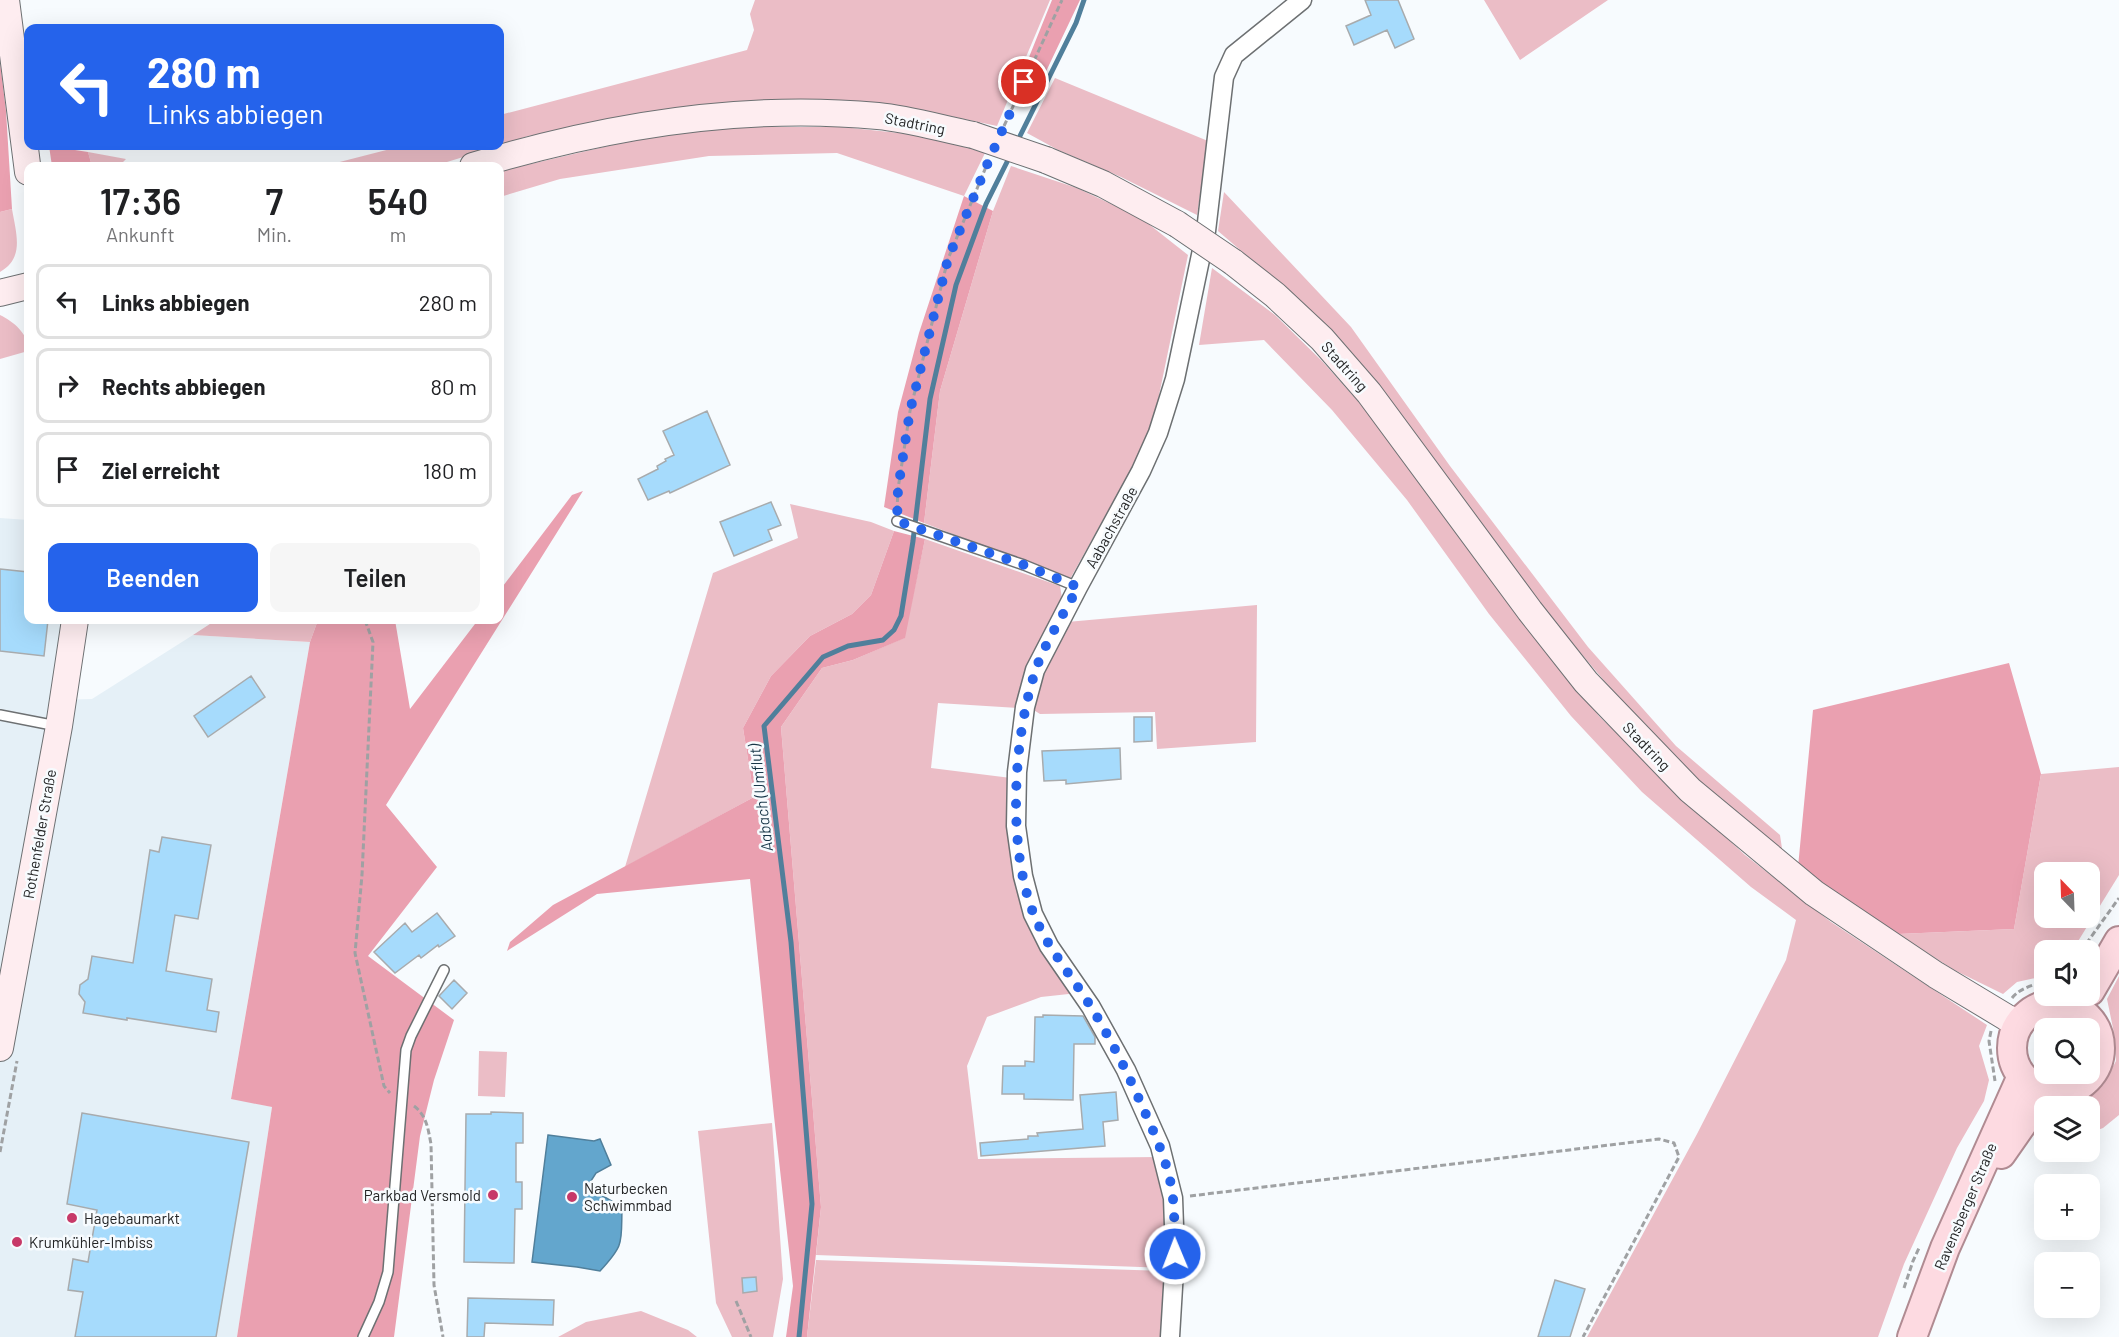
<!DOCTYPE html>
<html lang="de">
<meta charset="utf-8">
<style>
:root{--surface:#fff;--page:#f6f6f6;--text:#202124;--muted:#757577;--line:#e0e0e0;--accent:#2563eb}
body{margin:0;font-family:Barlow,sans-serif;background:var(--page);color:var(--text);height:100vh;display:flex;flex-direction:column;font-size:22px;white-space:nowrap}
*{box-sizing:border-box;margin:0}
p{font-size:20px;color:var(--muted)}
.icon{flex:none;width:33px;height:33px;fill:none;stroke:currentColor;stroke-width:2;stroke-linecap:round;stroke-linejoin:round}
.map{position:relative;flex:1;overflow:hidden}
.panel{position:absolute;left:24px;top:162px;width:480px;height:462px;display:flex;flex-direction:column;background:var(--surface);border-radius:12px;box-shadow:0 6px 24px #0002}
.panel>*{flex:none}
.banner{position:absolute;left:24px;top:24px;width:480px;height:126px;border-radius:12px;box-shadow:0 6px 24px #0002;background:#2563eb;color:#fff;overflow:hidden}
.needle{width:39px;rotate:337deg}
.controls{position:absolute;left:2034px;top:862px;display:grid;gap:12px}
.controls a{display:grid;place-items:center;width:66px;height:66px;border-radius:12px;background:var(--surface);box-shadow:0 6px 24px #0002;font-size:30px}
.pin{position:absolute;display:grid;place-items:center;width:51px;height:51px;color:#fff;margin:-26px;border:3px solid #fff;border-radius:50%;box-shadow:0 2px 6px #0007}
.me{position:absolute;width:66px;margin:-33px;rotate:359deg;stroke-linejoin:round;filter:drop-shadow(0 0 4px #0008)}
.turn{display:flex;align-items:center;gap:21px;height:126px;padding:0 24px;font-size:27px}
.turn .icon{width:78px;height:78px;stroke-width:2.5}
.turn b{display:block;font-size:42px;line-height:51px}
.eta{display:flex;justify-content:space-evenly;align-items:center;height:102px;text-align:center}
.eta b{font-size:36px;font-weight:600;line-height:42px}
.primary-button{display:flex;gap:12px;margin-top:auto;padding:12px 24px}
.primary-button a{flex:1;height:69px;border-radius:12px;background:var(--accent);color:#fff;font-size:24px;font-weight:600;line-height:69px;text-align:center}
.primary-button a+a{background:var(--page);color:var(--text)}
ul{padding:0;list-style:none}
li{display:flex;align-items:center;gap:18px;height:75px;margin:0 12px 9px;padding:0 12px;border:3px solid var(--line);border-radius:12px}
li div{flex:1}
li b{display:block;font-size:22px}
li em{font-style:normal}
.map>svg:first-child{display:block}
</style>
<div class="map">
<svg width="2119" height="1337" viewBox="0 0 2119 1337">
<rect width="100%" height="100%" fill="#f7fbfe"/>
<path fill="#e5f0f7" d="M0,518L28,520V620H65L55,700L92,699L193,635L310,642L231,1098L272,1107L237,1337H0Z"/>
<path fill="#ebbdc6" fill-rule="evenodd" d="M755,0H1050L997,126L926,111L821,100L678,111L528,136L500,145V115L747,50L754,30L750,14Z
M1484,0H1608L1520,60Z
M1055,78L1208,141L1197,215L1121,177L1058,150L1027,133Z
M736,127H842L928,136L985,153L964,196L837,153L709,156L560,179L500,197V171L638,139Z
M402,146H499L434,166H324Z
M88,152L126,159L119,166H92Z
M1011,166L1077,188L1141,218L1188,255L1151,434L1070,579L924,523L940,391L993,211Z
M1224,192L1351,327L1450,466L1588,647L1676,746L1780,835L1783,855L1707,789L1649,734L1552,619L1354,356L1302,303L1218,231Z
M12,209C16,233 25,258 0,272V212Z
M1212,268L1275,315L1322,361L1382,428L1547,651L1599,716L1677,792L1745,855L1831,922L1987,1025L1979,1046L1989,1080L1984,1101L1957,1148L1904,1264L1878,1337H1587L1697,1134L1786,960L1796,920L1751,887L1642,792L1571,716L1489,614L1407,500L1332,410L1264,340L1199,345Z
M0,315C14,322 29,334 28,351L0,359Z
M790,504L871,522L894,531L871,595L852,614L810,636L771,676L743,728L754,797L625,867L713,573L798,538Z
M925,539L1060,586L1063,604L1018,708L938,703L931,768L1011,778L1016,854L1078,993L1041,997L987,1017L967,1066L978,1159L1158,1157L1168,1214V1268L816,1255L821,1207L781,727L822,668L853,660L904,638Z
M1257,605L1256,742L1157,749L1155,712L1040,714L1032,709L1037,684L1067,622Z
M216,620H318L310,642L193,635Z
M2119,767V875L2072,951H2044V976L2017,982L2003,994L1954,970L1898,934L2014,929L2041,774ZM2044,873H2090V918H2044Z
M2119,976V1115L2103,1128L2090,1133V1107H2049L2077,1100L2103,1085L2116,1061L2114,1033L2107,999Z
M479,1051L507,1052L505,1097L478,1096Z
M2044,1112V1137L2031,1135Z
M772,1123L783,1279L773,1337H732L716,1303L698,1131Z
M816,1260L1166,1271L1161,1337H807Z
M641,1311L688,1330L697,1337H558L586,1322Z"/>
<path fill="#eaa0b0" d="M1052,0H1080L1031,103L1022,101L1019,82Z
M0,62L6,111L12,209L0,212Z
M49,146L88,152L92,166H52Z
M964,196L993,211L940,391L924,523L884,507L898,412L919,333Z
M583,491L386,805L437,867L368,956L454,1020L434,1080L420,1136L394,1337H237L272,1107L231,1099L310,642L318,620H395L410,709L478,620H500V590L572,495Z
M894,531L925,539L905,638L853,660L822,668L781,727L821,1207L807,1337H786L793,1286L774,1116L750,879L597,894L507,951L510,942L553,905L754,797L743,728L771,676L810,636L852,614L871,595Z
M2009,663L2041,774L2014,929L1898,934L1798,867L1813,710Z"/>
<path fill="#63a6cd" stroke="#507f9b" stroke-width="1.5" d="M548,1135L594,1141L600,1139L611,1165L596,1173L587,1187L622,1207C621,1243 625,1244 600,1271L577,1267L532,1262Z"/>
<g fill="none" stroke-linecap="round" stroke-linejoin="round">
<path stroke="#507f9b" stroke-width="5" d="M1017,142L1076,23L1084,0
M799,1337L812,1204L791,942L764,726L823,657L848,646L883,640L894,630L901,616L913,541L930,399L956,285L986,204L1010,156"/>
</g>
<path fill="#a6dbfc" stroke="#a8abad" stroke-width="1.5" d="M1365,0H1398L1414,39L1395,48L1387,30L1354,45L1346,26L1371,15Z
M707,411L730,465L670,493L669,491L648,500L638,479L658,469L657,466L666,461L665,459L674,455L663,431Z
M771,502L781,525L768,530L772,540L734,556L720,522Z
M0,569L28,572V620H48L44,656L0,651Z
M251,676L265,697L208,737L194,716Z
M1134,717H1152V741L1134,742Z
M1120,748L1121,779L1066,784V780L1044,781L1042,751Z
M162,837L211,845L198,919L175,915L166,971L212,979L207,1010L219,1012L216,1032L127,1018V1020L83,1013L85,1002L79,994L80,985L88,979L92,956L133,963L150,850L159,852Z
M437,913L455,936L439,947L438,945L421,958L419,955L395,973L374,952L405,923L412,932Z
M454,980L467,993L452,1009L439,996Z
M1043,1015L1083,1016L1095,1037V1044H1074L1073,1100L1024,1099V1094H1002L1003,1066H1025V1061L1034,1062L1035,1017H1043Z
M1116,1092L1118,1120L1103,1122L1105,1146L981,1156L980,1143L1028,1139V1136H1038L1037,1133L1083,1129L1080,1095Z
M491,1112L523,1113V1143H516V1182H522V1209H515L514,1263L464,1262L466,1114H491Z
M82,1113L249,1142L216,1337H75L83,1292L68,1290L73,1259L88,1262L97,1210L67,1204Z
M756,1277L757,1291L743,1293L742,1278Z
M1555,1280L1585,1289L1570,1337H1538Z
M468,1298L554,1300L553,1325L485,1323L484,1337H467Z"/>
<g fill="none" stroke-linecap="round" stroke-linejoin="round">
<g stroke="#6d7072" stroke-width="12">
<path id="lane" d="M897,521L1024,565L1078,587
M0,715L57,726
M363,1337L379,1302L388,1272L406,1050L411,1036L444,970"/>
</g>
<g stroke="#6d7072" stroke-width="21">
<path id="street" d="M1170,1337L1175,1254L1173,1198L1160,1146L1126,1070L1091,1007L1049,946L1033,914L1023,876L1016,826L1017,772L1025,707L1035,670L1078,587L1141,471L1158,433L1175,379L1206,231L1224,77L1234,55L1302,0"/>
</g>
<g stroke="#6d7072" stroke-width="28">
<path id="secondary" d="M6,0L28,172
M1046,160L1103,184L1177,224
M473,166C604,126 741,103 878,116C910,119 942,129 973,135
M1233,262L1275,295L1322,339L1369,393L1530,611L1586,682L1690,790L1814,893L1936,975L2019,1025
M0,293L28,286
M0,1048L59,726L75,620"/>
</g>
<g stroke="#b08b92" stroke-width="32">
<path id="primary" d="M2090,991L2119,941
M2012 1048a44 44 0 1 1 88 0a44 44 0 1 1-88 0Z
M2001,1154L2045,1091
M1912,1337L1945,1248L2022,1076"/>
</g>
<path stroke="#9fa1a3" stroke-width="3" stroke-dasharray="6 3" stroke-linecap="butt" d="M1004,126L1062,0
M897,511L898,489L910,411L948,259L988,162
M365,620L373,642L362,875L355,953L384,1086L390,1093
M2081,951L2119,898
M2012,998C2020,988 2033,985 2044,982
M1991,1031L1989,1041L1995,1081
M414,1106C427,1116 428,1129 431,1144L434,1285L443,1337
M0,1152L17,1061
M1190,1196L1659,1139L1674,1143L1679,1157L1583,1337
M1904,1288L1913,1261L1920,1246
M736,1301L751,1337"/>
<use href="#lane" stroke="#fff" stroke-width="9"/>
<use href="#street" stroke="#fff" stroke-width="18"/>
<use href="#secondary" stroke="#feedf0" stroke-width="26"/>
<use href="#primary" stroke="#fddae1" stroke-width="28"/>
<g stroke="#6d7072" stroke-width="28" stroke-linecap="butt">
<path id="secondary-bridge" d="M973,135L1046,160
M1177,224L1233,262"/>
</g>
<use href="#secondary-bridge" stroke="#feedf0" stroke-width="26"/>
</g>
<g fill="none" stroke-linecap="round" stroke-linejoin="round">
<path stroke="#2563eb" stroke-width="10" stroke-dasharray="0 18" d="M1024,82L989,160L948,259L910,411L898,489L897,521L1024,565L1078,587C1065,612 1043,646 1035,672C1013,740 1007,848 1034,915C1048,949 1072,976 1091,1007C1111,1039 1128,1074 1143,1108C1156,1137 1170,1167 1173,1199C1175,1217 1174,1236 1175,1254"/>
</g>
<g fill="#c73968" stroke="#f7fbfe" stroke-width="2">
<circle cx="493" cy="1195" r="6"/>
<circle cx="572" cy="1197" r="6"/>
<circle cx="72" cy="1218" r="6"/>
<circle cx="17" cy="1242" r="6"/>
</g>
<g text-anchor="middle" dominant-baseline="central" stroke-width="5" stroke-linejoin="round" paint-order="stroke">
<g font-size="15" fill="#232425" stroke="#f7fbfe">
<text transform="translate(915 123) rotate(11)">Stadtring</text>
<text transform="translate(1345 366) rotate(48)">Stadtring</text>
<text transform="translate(1111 527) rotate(-61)">Aabachstraße</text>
<text transform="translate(1647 746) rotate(46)">Stadtring</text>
<text transform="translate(39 834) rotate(-80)">Rothenfelder Straße</text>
<text transform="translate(1965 1206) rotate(-67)">Ravensberger Straße</text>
</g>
<g font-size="15" fill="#232425" stroke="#f7fbfe" text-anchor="start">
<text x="584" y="1188">Naturbecken<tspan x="584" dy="17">Schwimmbad</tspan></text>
<text x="481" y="1195" text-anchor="end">Parkbad Versmold</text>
<text x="84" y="1218">Hagebaumarkt</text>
<text x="29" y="1242">Krumkühler-Imbiss</text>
</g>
<g font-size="16" font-style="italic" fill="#183648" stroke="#f7fbfe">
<text transform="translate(760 798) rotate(-97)">Aabach (Umflut)</text>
</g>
</g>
</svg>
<div class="controls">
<a><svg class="needle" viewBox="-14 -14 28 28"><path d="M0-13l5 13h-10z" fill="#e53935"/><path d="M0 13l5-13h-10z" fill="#757577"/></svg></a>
<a><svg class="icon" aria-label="sound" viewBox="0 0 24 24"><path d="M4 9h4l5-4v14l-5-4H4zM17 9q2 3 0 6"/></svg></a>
<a><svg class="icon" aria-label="search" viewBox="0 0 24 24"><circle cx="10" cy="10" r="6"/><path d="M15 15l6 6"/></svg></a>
<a><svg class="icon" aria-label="layers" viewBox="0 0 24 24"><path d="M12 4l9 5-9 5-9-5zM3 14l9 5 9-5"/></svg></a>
<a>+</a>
<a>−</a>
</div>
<div class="pin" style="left:1024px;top:82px;background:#d93025"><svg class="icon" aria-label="arrive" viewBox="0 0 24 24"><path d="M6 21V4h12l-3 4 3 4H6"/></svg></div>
<svg class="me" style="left:1175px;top:1254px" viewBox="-20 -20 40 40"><circle r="17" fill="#2563eb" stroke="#fff" stroke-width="3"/><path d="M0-11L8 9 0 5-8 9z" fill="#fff"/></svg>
<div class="banner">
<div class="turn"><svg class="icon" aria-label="left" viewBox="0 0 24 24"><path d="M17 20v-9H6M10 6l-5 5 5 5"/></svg><div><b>280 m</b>Links abbiegen</div></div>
</div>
<section class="panel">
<div class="eta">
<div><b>17:36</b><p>Ankunft</p></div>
<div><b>7</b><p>Min.</p></div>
<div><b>540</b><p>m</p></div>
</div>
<ul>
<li><svg class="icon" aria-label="left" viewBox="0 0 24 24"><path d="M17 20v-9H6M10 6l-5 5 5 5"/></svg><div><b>Links abbiegen</b></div><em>280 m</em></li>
<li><svg class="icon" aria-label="right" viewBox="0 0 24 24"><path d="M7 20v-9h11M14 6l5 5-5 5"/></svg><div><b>Rechts abbiegen</b></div><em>80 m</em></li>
<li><svg class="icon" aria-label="arrive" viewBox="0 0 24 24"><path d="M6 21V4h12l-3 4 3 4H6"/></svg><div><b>Ziel erreicht</b></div><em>180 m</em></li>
</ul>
<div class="primary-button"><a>Beenden</a><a>Teilen</a></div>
</section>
</div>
